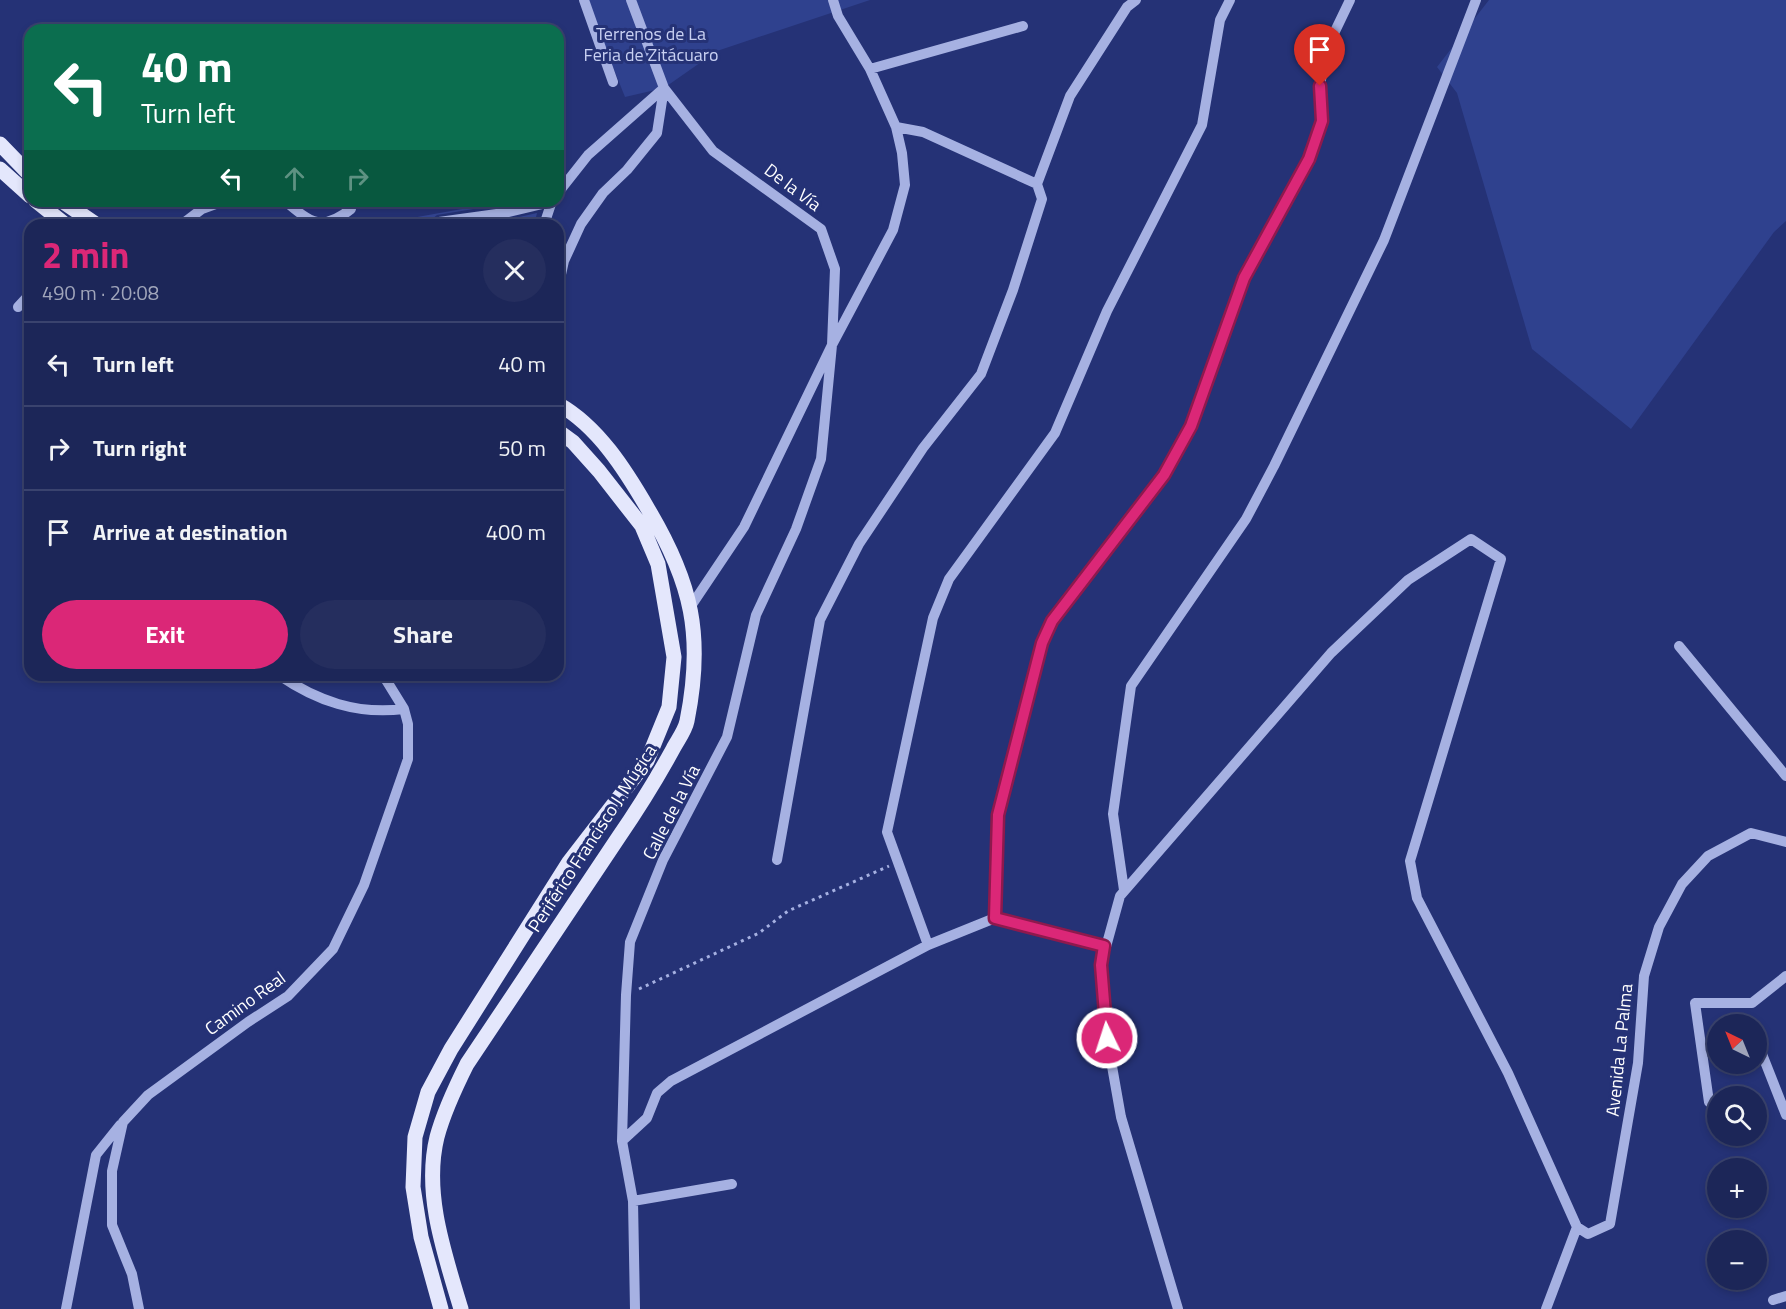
<!DOCTYPE html>
<meta charset="utf-8">
<style>
:root{--surface:#1c2658;--page:#252e5e;--text:#f1f3f6;--muted:#a0a5ba;--line:#3a436e;--accent:#db2777}
body{margin:0;font-family:"Titillium Web",sans-serif;background:var(--page);color:var(--text);height:100vh;display:flex;flex-direction:column;font-size:22px;white-space:nowrap}
*{box-sizing:border-box;margin:0}
p{font-size:20px;color:var(--muted)}
.icon{flex:none;width:33px;height:33px;fill:none;stroke:currentColor;stroke-width:2;stroke-linecap:round;stroke-linejoin:round}
.map{position:relative;flex:1;overflow:hidden}
.sheet{position:absolute;left:24px;top:219px;width:540px;height:462px;display:flex;flex-direction:column;background:var(--surface);border-radius:18px;box-shadow:0 3px 9px #0003,0 0 0 2px var(--line)}
.sheet>*{flex:none}
.hud{position:absolute;left:24px;top:24px;width:540px;height:183px;border-radius:18px;box-shadow:0 3px 9px #0003,0 0 0 2px var(--line);background:#0b6e4f;color:#fff;overflow:hidden}
.needle{width:39px;rotate:317deg}
.controls{position:absolute;left:1707px;top:1014px;display:grid;gap:12px}
.controls a{display:grid;place-items:center;width:60px;height:60px;border-radius:50%;background:var(--surface);box-shadow:0 3px 9px #0003,0 0 0 2px var(--line);font-size:30px}
.pin{position:absolute;display:grid;place-items:center;width:51px;height:51px;color:#fff;margin:-62px -26px;border-radius:50% 50% 50% 0;rotate:-45deg;box-shadow:0 0 6px #0007}
.pin .icon{rotate:45deg}
.me{position:absolute;width:66px;margin:-33px;rotate:356deg;stroke-linejoin:round;filter:drop-shadow(0 0 4px #0008)}
.turn{display:flex;align-items:center;gap:21px;height:126px;padding:0 18px;font-size:27px}
.turn .icon{width:78px;height:78px;stroke-width:2.5}
.turn b{display:block;font-size:42px;line-height:51px}
.lanes{display:flex;align-items:center;height:57px;padding:0 18px;background:#0003;justify-content:center;gap:30px;direction:ltr}
.lanes .off{opacity:.35}
.round{display:grid;place-items:center;flex:none;width:63px;height:63px;border-radius:32px;background:var(--page)}
.head{display:flex;align-items:center;justify-content:space-between;height:102px;padding:0 18px}
h1{font-size:36px;font-weight:700;line-height:45px;color:var(--accent)}
.button{display:flex;gap:12px;margin-top:auto;padding:12px 18px}
.button a{flex:1;height:69px;border-radius:36px;background:var(--accent);color:#fff;font-size:24px;font-weight:700;line-height:69px;text-align:center}
.button a+a{background:var(--page);color:var(--text)}
ul{padding:0;list-style:none}
li{display:flex;align-items:center;gap:18px;height:84px;padding:0 18px;border-top:2px solid var(--line)}
li div{flex:1}
li b{display:block;font-size:22px}
li em{font-style:normal}
.map>svg:first-child{display:block}
</style>
<div class="map">
<svg width="1786" height="1309" viewBox="0 0 1786 1309">
<rect width="100%" height="100%" fill="#253276"/>
<path fill="#2f418e" d="M586,0H870L717,51L664,88L625,97Z
M1489,0H1786V221L1774,232L1631,429L1532,349L1457,93L1437,67Z"/>
<path fill="#354693" d="M507,201H522L437,215L432,219V225H406V219Z
M537,213L534,225H472L506,220Z"/>
<g fill="none" stroke-linecap="round" stroke-linejoin="round">
<path stroke="#a6b1e2" stroke-width="3" stroke-dasharray="3 4.5" stroke-linecap="butt" d="M639,989L759,933L788,911L889,866"/>
<path stroke="#a6b1e2" stroke-width="10" d="M584,0L613,82
M870,69L1023,26
M896,127L923,132L1037,184
M558,193L588,155L664,88
M285,201C311,223 322,232 351,209
M439,222L504,213L551,202
M181,225L202,209L224,201
M544,225L552,201
M558,288L564,261L581,224L603,193L627,170L657,133L664,88L631,0
M18,307L30,294
M691,606L744,527L832,345L893,230L905,185L902,153L896,127L870,69L838,16L833,0
M1679,646L1786,776
M279,675C317,701 357,715 404,709
M777,860L820,620L859,544L923,448L981,374L1013,290L1042,199L1037,184L1070,96L1127,7L1136,0
M1124,890L1113,814L1131,686L1246,519L1274,466L1384,240L1476,0
M995,918L998,815L1042,643L1052,621L1164,475L1191,426L1244,278L1309,159L1322,121L1320,86L1326,50L1350,0
M928,945L887,832L933,618L949,579L1055,433L1107,311L1202,125L1220,20L1230,0
M1762,1054L1786,1115
M1709,1102L1695,1003H1752L1786,976
M622,1141L647,1118L657,1093L671,1081L928,945L995,918L1104,946
M633,1201L732,1184
M1577,1227L1588,1234L1610,1224L1638,1063L1644,976L1659,927L1682,884L1708,856L1751,833L1786,842
M1773,1300L1786,1296
M66,1309L96,1155L120,1125
M139,1309L132,1274L112,1225V1171L123,1122L148,1095L248,1022L288,996L333,949L364,885L408,759V724L404,709L383,675
M635,1309L633,1201L622,1141L626,995L630,942L663,860L727,737L756,615L796,529L821,459L832,345L835,269L821,229L713,151L664,88
M1178,1309L1121,1117L1107,1038L1101,965L1120,896L1331,653L1408,580L1471,539L1501,559L1410,861L1417,898L1508,1073L1577,1227
M1546,1309L1577,1227"/>
<path stroke="#e4e7fc" stroke-width="15" d="M0,144L30,175
M0,169L30,196
M36,201L66,225
M62,201L97,225
M441,1309L421,1237L413,1187L415,1137L428,1092L451,1049L569,862L647,761L669,707L674,657L658,564L642,526L599,471L573,442L558,431
M461,1309C445,1255 423,1194 437,1137C444,1111 455,1088 467,1064C517,989 568,913 618,838C638,809 656,780 673,749C677,741 685,731 687,721C704,636 692,583 648,509C626,471 598,426 558,404"/>
</g>
<g fill="none" stroke-linecap="round" stroke-linejoin="round">
<g stroke="#8e194d" stroke-width="15">
<path id="route" d="M1107,1038L1101,965L1104,946L995,918L998,815L1042,643L1052,621L1164,475L1191,426L1244,278L1309,159L1322,121L1320,86"/>
</g>
<use href="#route" stroke="#db2777" stroke-width="10"/>
</g>
<g text-anchor="middle" dominant-baseline="central" stroke-width="6" stroke-linejoin="round" paint-order="stroke">
<g font-size="18" fill="#c8d0f2" stroke="#253276">
<text x="651" y="33">Terrenos de La<tspan x="651" dy="21">Feria de Zitácuaro</tspan></text>
</g>
<g font-size="18" fill="#fff" stroke="#253276">
<text transform="translate(793 187) rotate(37)">De la Vía</text>
<text transform="translate(671 812) rotate(-63)">Calle de la Vía</text>
<text transform="translate(592 838) rotate(-57)">Periférico Francisco J. Múgica</text>
<text transform="translate(245 1003) rotate(-36)">Camino Real</text>
<text transform="translate(1619 1050) rotate(-84)">Avenida La Palma</text>
</g>
</g>
</svg>
<div class="controls">
<a><svg class="needle" viewBox="-14 -14 28 28"><path d="M0-13l5 13h-10z" fill="#e53935"/><path d="M0 13l5-13h-10z" fill="#a0a5ba"/></svg></a>
<a><svg class="icon" aria-label="search" viewBox="0 0 24 24"><circle cx="10" cy="10" r="6"/><path d="M15 15l6 6"/></svg></a>
<a>+</a>
<a>−</a>
</div>
<div class="pin" style="left:1320px;top:86px;background:#d93025"><svg class="icon" aria-label="arrive" viewBox="0 0 24 24"><path d="M6 21V4h12l-3 4 3 4H6"/></svg></div>
<svg class="me" style="left:1107px;top:1038px" viewBox="-20 -20 40 40"><circle r="17" fill="#db2777" stroke="#fff" stroke-width="3"/><path d="M0-11L8 9 0 5-8 9z" fill="#fff"/></svg>
<div class="hud">
<div class="turn"><svg class="icon" aria-label="left" viewBox="0 0 24 24"><path d="M17 20v-9H6M10 6l-5 5 5 5"/></svg><div><b>40 m</b>Turn left</div></div>
<div class="lanes"><svg class="icon" aria-label="left" viewBox="0 0 24 24"><path d="M17 20v-9H6M10 6l-5 5 5 5"/></svg><svg class="icon off" aria-label="ahead" viewBox="0 0 24 24"><path d="M12 20V5M6 11l6-6 6 6"/></svg><svg class="icon off" aria-label="right" viewBox="0 0 24 24"><path d="M7 20v-9h11M14 6l5 5-5 5"/></svg></div>
</div>
<section class="sheet">
<div class="head"><div><h1>2 min</h1><p>490 m · 20:08</p></div><a class="round"><svg class="icon" aria-label="close" viewBox="0 0 24 24"><path d="M6 6l12 12M18 6L6 18"/></svg></a></div>
<ul>
<li><svg class="icon" aria-label="left" viewBox="0 0 24 24"><path d="M17 20v-9H6M10 6l-5 5 5 5"/></svg><div><b>Turn left</b></div><em>40 m</em></li>
<li><svg class="icon" aria-label="right" viewBox="0 0 24 24"><path d="M7 20v-9h11M14 6l5 5-5 5"/></svg><div><b>Turn right</b></div><em>50 m</em></li>
<li><svg class="icon" aria-label="arrive" viewBox="0 0 24 24"><path d="M6 21V4h12l-3 4 3 4H6"/></svg><div><b>Arrive at destination</b></div><em>400 m</em></li>
</ul>
<div class="button"><a>Exit</a><a>Share</a></div>
</section>
</div>
